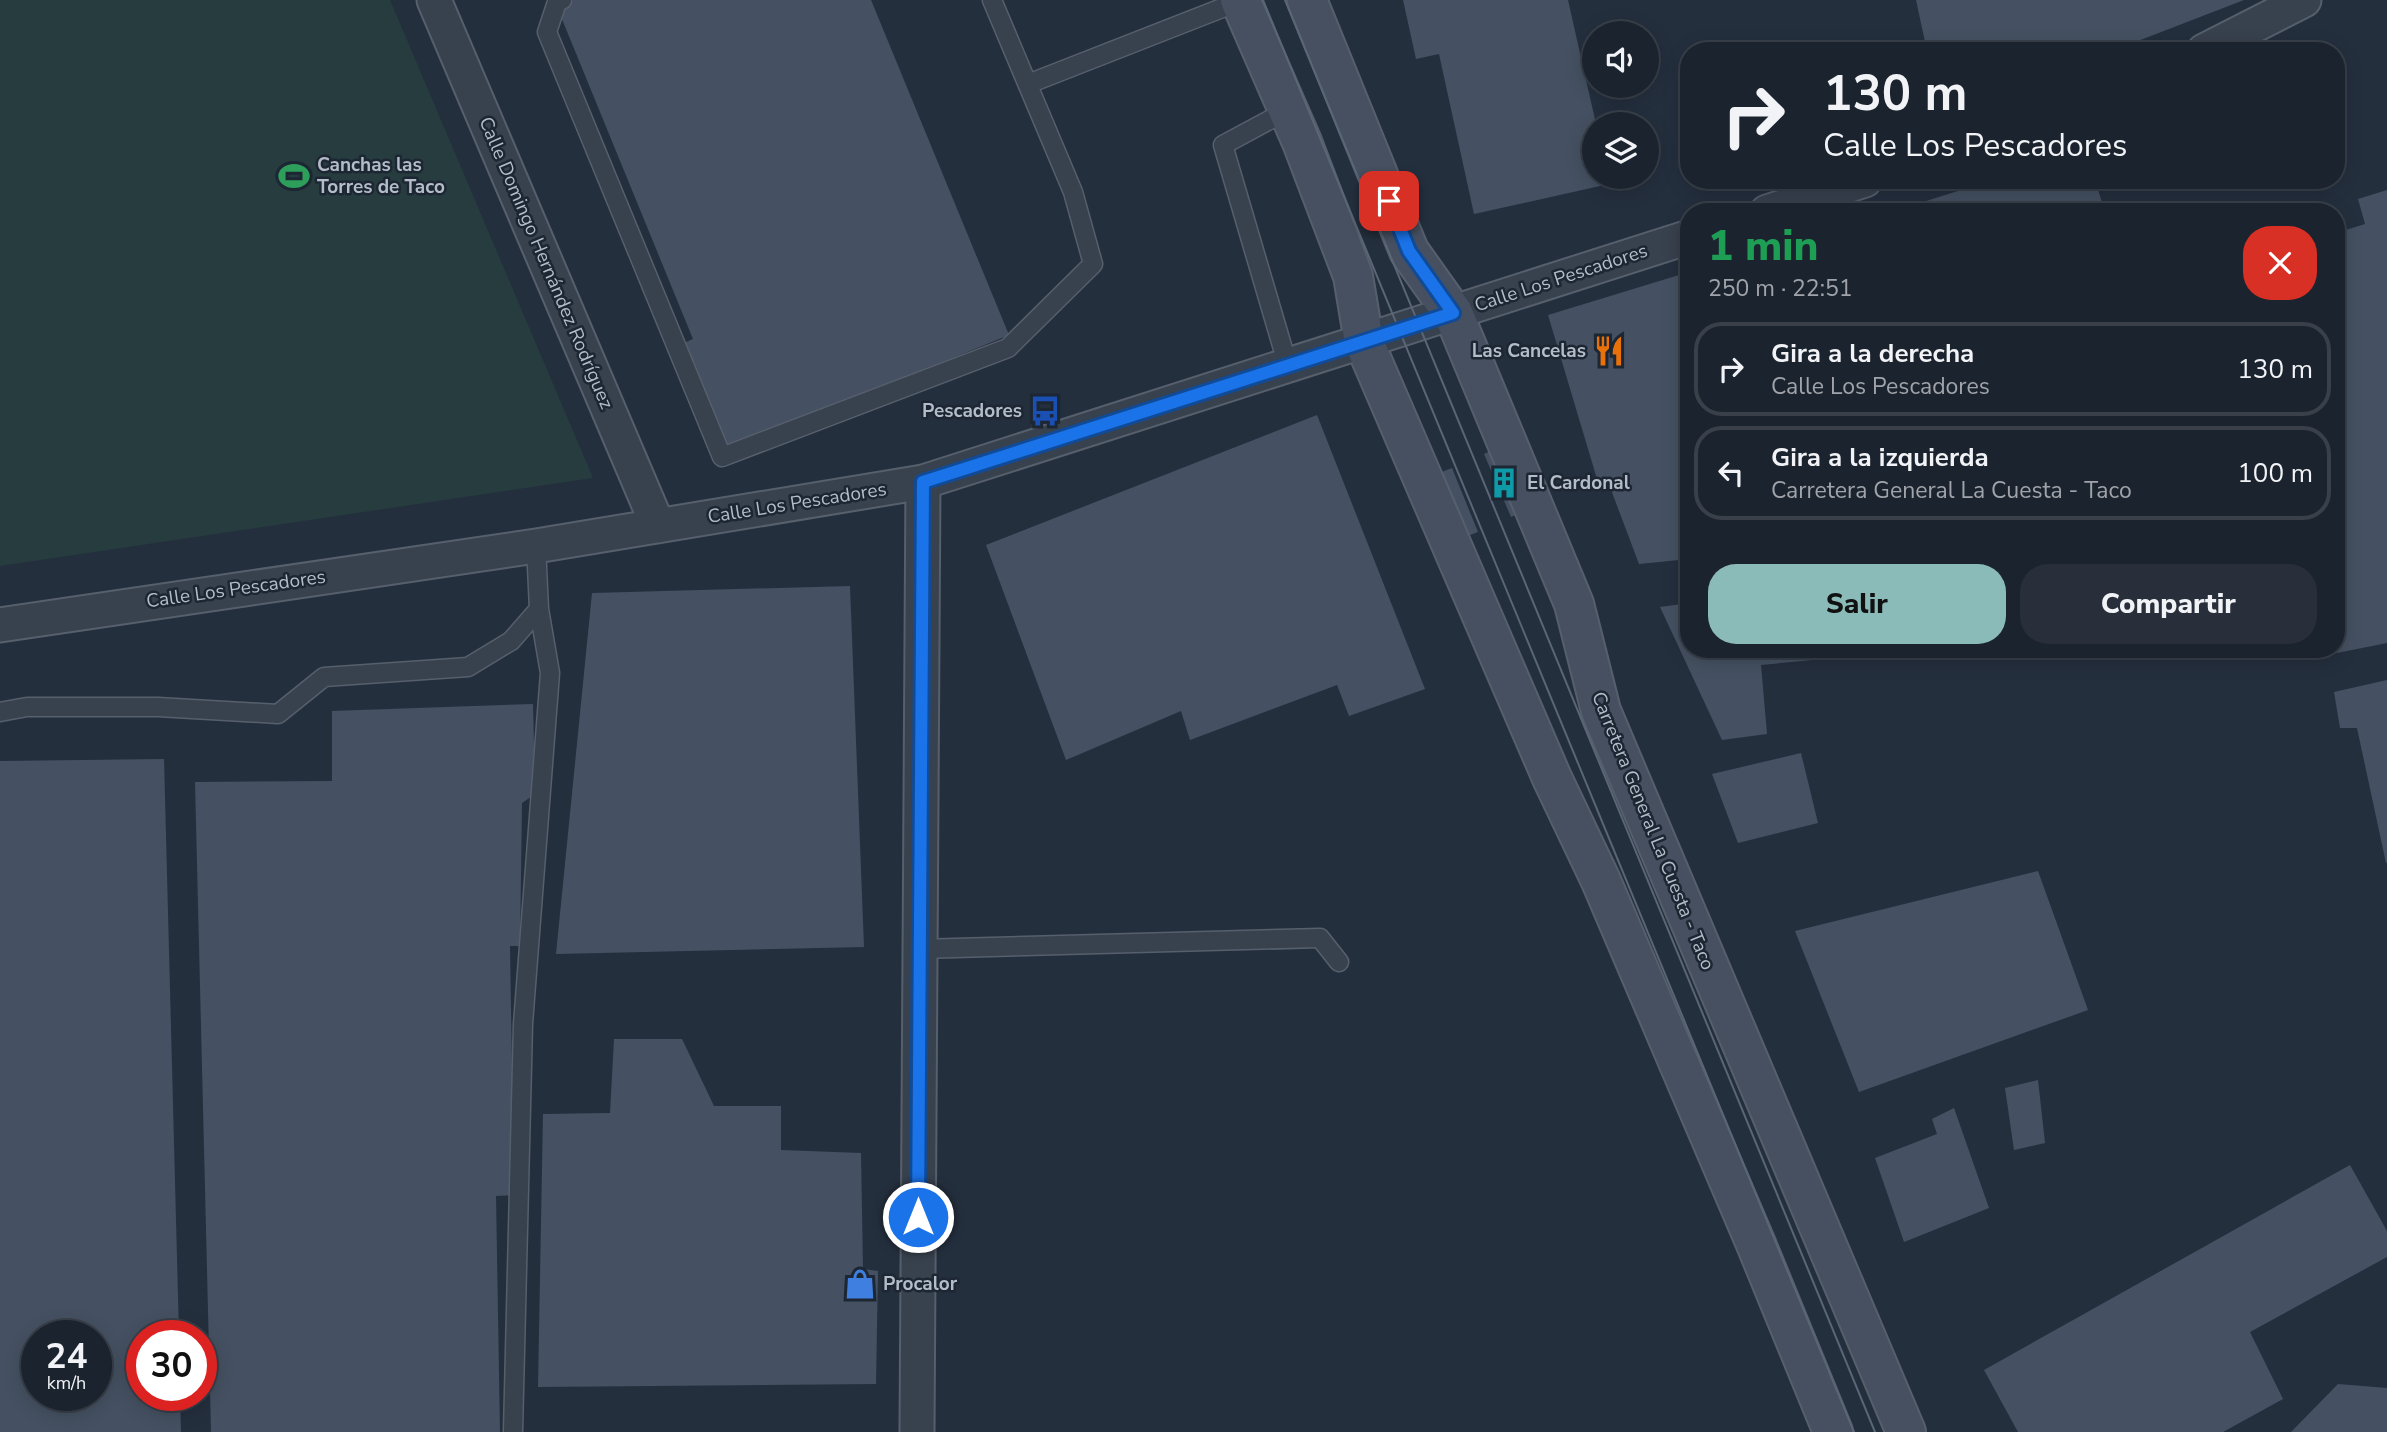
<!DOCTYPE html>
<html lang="es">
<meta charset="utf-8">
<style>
:root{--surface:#1b232e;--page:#282f3a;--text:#f1f3f6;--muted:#a0a4aa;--line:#39404a;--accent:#8bbbb9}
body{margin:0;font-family:"Nunito Sans",sans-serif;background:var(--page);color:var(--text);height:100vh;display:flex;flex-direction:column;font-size:26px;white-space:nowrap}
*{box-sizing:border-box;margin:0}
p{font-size:23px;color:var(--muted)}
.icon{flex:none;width:38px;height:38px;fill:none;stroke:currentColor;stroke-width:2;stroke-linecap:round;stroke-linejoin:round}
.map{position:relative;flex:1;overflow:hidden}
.sheet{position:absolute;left:1680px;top:203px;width:665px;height:455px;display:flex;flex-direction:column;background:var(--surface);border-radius:28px;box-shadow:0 4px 18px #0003,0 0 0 2px var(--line)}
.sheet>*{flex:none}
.banner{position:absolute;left:1680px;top:42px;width:665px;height:147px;border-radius:28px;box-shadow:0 4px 18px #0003,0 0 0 2px var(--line);background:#1b232e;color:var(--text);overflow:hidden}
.tools{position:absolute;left:1582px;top:21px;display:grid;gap:14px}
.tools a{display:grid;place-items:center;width:77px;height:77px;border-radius:50%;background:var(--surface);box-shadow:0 4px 18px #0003,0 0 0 2px var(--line);font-size:35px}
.speed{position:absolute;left:21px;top:1320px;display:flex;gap:14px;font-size:35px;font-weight:700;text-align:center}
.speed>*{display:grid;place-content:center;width:91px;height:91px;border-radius:50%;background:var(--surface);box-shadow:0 4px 18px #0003,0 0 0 2px var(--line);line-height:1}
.speed small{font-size:18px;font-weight:400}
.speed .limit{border:10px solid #d22;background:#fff;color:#111}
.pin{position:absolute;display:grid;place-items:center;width:60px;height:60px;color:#fff;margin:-30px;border-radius:14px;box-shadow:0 4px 10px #0006}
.me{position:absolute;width:77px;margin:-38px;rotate:0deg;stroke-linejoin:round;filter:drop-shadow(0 0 5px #0008)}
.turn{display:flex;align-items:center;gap:24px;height:147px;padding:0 28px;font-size:32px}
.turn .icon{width:91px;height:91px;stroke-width:2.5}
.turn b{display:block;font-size:49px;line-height:60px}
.round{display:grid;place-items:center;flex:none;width:74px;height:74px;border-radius:28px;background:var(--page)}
.summary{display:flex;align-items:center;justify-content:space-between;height:119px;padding:0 28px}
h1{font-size:42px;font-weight:800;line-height:52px;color:#1e9e55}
.primary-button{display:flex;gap:14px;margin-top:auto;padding:14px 28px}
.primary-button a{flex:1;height:80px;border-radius:28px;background:var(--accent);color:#111;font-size:28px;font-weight:800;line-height:80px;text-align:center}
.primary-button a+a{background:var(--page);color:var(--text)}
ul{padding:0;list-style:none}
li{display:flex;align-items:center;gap:21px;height:94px;margin:0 14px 10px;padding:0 14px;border:4px solid var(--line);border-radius:28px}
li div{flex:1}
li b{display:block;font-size:26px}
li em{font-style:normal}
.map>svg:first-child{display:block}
</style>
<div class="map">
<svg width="2387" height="1432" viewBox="0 0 2387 1432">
<rect width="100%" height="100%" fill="#242f3e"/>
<path fill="#263c3f" d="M0,0H390L593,478L0,566Z"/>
<path fill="#455162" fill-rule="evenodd" d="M573,0H871L1009,335L728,450L684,343L693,339L557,7Z
M1403,0H1568L1596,124L1594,177H1607L1609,184L1474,214L1439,54L1416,59Z
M1916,0H2244L2112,51H1927Z
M1993,180H2095L2105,212H1891Z
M2387,190V643L2327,655L2326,649H2336V233L2365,224L2358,199Z
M1689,272V559L1639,564L1610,487L1600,489L1548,315Z
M1317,415L1425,689L1349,716L1337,685L1190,740L1181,711L1066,760L986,545Z
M1497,448L1524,511L1511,517L1484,454Z
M1452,468L1478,532L1465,537L1439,473Z
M850,586L864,947L556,954L592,593Z
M1689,603V649H1812L1813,660L1761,665L1767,734L1722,740L1660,607Z
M2014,649H2075L2076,651L2015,654Z
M2387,680V863H2386L2357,728H2340L2334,692Z
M533,704L535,794L522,803L520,946H510L514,1195L496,1196L500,1432H211L195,782L332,781V711Z
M1801,753L1818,823L1738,843L1712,774Z
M164,759L179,1335H142V1395H180L181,1432H0V761ZM37,1335H96V1395H37Z
M2038,871L2088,1010L1859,1092L1795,931Z
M614,1039H682L714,1106H781V1150L861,1153L863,1269L878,1271L876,1384L538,1387L543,1114L610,1113Z
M2038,1080L2045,1143L2014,1150L2005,1088Z
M1954,1108L1989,1208L1904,1242L1875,1158L1937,1134L1932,1119Z
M2350,1165L2387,1231V1257L2250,1332L2283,1399L2223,1432H2018L1984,1370Z
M2338,1384L2387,1388V1432H2291Z"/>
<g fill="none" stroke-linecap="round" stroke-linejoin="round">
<g stroke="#565f6c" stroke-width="21">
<path id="service" d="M562,0L557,2L547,32L722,457L1008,348L1093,264L1073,192L992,0
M1028,84L1240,1
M1288,110L1223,145L1288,366
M0,712L27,707H158L278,714L324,677L468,667L511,641L539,609
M919,949L1320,938L1339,962
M513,1432L523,1024L550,673L539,609L536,546"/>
</g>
<g stroke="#565f6c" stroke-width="37">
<path id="minor" d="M434,0L658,526
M2204,51L2304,0
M1767,212L1865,180
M0,625L536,546L923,482L1689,237
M917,1432L923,482"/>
</g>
<g stroke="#565f6c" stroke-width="42">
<path id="secondary" d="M1240,0L1302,142L1353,276L1364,342L1552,778L1601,881L1756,1244L1833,1432
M1307,0L1409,251L1453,313L1574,604L1601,711L1906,1432"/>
</g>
<use href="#service" stroke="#38414e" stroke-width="18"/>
<use href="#minor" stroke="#38414e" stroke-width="33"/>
<use href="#secondary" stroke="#465061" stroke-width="38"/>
<path stroke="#5a6575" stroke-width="2" d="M1263,0L1854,1432
M1285,0L1875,1432"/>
</g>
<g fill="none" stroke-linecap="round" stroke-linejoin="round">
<g stroke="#114b97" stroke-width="18">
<path id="route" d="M918,1217L923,482L1453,313L1409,251L1389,201"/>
</g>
<use href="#route" stroke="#1a73e8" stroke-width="12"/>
</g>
<defs>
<g id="stadium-bare" transform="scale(2.415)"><path d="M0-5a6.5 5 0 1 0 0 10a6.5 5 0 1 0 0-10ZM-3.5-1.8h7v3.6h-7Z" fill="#2e9e5b" stroke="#1d2633" stroke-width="2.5" paint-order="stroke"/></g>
<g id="restaurant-bare" transform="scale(2.415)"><path d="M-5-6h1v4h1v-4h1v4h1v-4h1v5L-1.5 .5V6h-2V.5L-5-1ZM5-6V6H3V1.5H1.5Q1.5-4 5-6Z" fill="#e8710a" stroke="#1d2633" stroke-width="2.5" paint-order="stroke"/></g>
<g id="bus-bare" transform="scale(2.415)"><path d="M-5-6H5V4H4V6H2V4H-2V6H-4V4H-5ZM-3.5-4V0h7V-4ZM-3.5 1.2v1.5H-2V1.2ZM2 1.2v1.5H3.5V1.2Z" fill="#1a4fb4" stroke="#1d2633" stroke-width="2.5" paint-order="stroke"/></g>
<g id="building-bare" transform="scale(2.415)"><path d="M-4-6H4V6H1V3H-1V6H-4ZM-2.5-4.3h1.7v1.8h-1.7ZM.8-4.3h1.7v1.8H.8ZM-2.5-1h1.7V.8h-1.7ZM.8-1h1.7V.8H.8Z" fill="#0f9aa8" stroke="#1d2633" stroke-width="2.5" paint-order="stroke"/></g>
<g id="shop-bare" transform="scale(2.415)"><path d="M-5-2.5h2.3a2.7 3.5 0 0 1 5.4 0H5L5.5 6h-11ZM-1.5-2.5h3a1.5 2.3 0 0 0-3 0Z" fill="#3f7fe0" stroke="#1d2633" stroke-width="2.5" paint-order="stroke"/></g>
</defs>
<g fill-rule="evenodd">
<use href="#stadium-bare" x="294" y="176"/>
<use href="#restaurant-bare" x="1609" y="351"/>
<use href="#bus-bare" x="1045" y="411"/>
<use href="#building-bare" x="1504" y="483"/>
<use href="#shop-bare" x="860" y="1284"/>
</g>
<g text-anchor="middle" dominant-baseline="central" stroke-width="5" stroke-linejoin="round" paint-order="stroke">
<g font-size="19" font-weight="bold" fill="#b4bcc9" stroke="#1d2633" text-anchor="start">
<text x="317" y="165">Canchas las<tspan x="317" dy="22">Torres de Taco</tspan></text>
<text x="1586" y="351" text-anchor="end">Las Cancelas</text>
<text x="1022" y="411" text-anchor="end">Pescadores</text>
<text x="1527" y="483">El Cardonal</text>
<text x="883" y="1284">Procalor</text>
</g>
<g font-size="19" fill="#b4bcc9" stroke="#1d2633">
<text transform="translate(546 263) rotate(67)">Calle Domingo Hernández Rodríguez</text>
<text transform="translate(1561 278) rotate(-18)">Calle Los Pescadores</text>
<text transform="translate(797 503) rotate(-9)">Calle Los Pescadores</text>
<text transform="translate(236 589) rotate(-8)">Calle Los Pescadores</text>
<text transform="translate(1653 831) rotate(68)">Carretera General La Cuesta - Taco</text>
</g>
</g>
</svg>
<div class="tools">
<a><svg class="icon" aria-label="sound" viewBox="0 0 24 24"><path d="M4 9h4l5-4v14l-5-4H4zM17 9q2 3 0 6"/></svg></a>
<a><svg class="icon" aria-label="layers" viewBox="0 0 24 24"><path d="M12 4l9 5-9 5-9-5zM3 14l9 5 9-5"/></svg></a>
</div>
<div class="speed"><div>24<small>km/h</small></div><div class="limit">30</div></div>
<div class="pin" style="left:1389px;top:201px;background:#d93025"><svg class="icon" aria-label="arrive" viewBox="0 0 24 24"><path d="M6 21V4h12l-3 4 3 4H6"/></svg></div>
<svg class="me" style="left:918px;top:1217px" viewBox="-20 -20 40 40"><circle r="17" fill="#1a73e8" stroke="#fff" stroke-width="3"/><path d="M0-11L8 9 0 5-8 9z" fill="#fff"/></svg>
<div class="banner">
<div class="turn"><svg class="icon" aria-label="right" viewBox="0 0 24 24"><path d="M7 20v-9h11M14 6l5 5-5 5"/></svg><div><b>130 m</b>Calle Los Pescadores</div></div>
</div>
<section class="sheet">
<div class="summary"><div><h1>1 min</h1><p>250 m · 22:51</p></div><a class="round" style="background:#d93025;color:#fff"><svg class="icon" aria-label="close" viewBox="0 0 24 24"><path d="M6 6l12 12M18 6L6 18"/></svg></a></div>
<ul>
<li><svg class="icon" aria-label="right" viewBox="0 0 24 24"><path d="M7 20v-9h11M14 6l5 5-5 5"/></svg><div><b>Gira a la derecha</b><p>Calle Los Pescadores</p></div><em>130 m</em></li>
<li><svg class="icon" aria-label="left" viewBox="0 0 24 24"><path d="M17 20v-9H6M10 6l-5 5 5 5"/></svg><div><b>Gira a la izquierda</b><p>Carretera General La Cuesta - Taco</p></div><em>100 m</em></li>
</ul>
<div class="primary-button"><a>Salir</a><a>Compartir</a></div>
</section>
</div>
